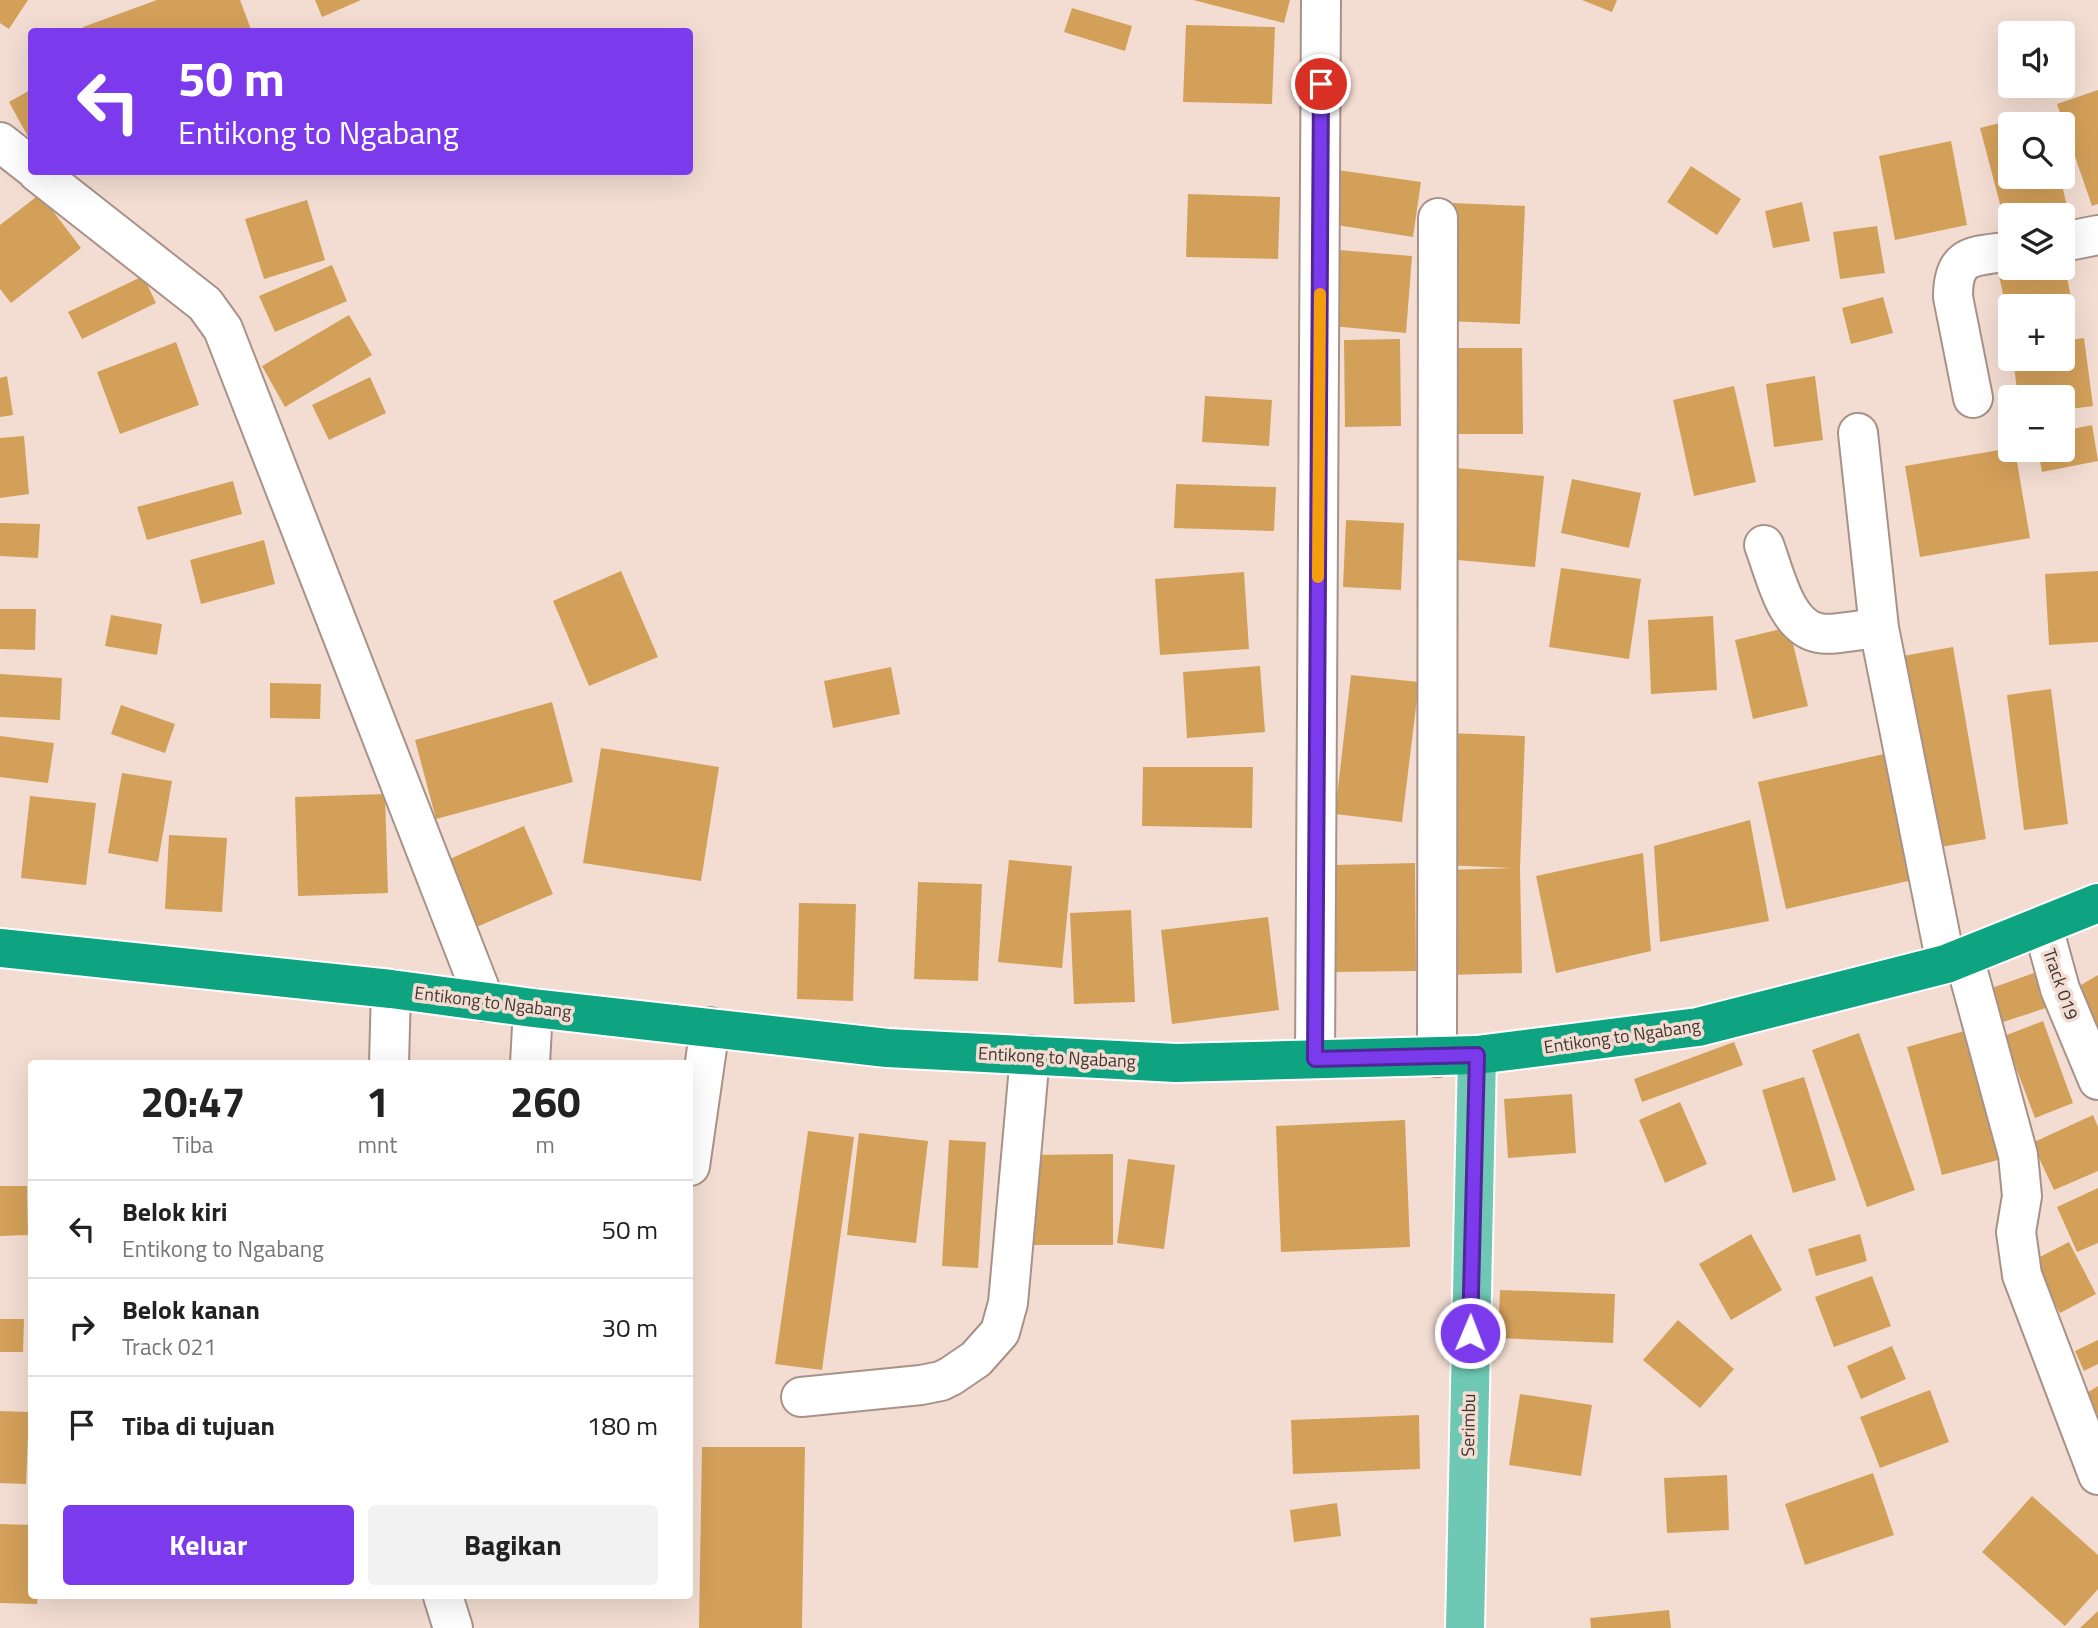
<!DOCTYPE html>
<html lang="id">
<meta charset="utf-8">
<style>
:root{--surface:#fff;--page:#f2f2f2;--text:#222;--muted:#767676;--line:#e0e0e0;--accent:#7c3aed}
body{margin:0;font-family:"Titillium Web",sans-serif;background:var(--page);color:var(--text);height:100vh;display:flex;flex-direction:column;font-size:26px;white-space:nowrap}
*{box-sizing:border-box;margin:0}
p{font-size:23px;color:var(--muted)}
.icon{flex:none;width:38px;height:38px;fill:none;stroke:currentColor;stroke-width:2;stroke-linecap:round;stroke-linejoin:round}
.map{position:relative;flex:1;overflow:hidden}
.drawer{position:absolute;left:28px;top:1060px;width:665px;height:539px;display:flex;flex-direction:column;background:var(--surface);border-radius:7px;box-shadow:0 7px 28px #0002}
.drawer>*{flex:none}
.banner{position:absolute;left:28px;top:28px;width:665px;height:147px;border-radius:7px;box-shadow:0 7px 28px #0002;background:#7c3aed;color:#fff;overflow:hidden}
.controls{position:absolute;left:1998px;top:21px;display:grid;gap:14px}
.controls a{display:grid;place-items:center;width:77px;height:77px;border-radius:7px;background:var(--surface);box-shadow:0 7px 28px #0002;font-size:35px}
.pin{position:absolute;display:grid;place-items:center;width:60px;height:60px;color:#fff;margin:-30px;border:4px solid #fff;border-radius:50%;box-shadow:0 2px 7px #0007}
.me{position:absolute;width:77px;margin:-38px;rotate:1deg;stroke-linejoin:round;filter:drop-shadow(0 0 5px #0008)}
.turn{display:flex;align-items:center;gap:24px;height:147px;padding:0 35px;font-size:32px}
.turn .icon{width:91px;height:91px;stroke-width:2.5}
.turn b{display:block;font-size:49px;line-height:60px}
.eta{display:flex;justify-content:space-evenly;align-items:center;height:119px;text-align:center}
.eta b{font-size:42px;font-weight:700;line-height:49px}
.button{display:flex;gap:14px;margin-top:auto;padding:14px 35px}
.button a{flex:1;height:80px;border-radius:7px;background:var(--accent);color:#fff;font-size:28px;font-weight:700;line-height:80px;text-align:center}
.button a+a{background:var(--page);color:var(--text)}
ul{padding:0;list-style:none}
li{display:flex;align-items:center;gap:21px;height:98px;padding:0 35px;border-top:2px solid var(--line)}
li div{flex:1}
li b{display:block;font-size:26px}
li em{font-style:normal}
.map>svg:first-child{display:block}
</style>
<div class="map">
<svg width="2098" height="1628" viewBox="0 0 2098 1628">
<rect width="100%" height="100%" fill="#f3ddd2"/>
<path fill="#d3a05a" d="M0,0H28L9,29L0,23Z
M157,0H240L252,32H85L83,27Z
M315,0H361L322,17Z
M1193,0H1290L1284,23Z
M1582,0H1617L1612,12Z
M1072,8L1132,26L1125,51L1064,32Z
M1186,25L1275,27L1272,104L1183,102Z
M32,89V144L9,102Z
M2098,90V204L2092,206L2057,104Z
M2043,112L2046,124H2011V177H2060L2067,206L2032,215H2011V221L2005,223L1980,128Z
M1951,141L1967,225L1895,240L1879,156Z
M1691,166L1741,199L1717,235L1667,202Z
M1338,170L1421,182L1413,237L1330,224Z
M40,194L81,248L11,303L0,289V225Z
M1188,194L1280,197L1278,259L1186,257Z
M307,200L325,260L264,279L245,219Z
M1802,202L1810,241L1773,248L1765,211Z
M1452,203L1525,206L1520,324L1447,321Z
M1877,226L1885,273L1840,279L1833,232Z
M1339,250L1412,256L1406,333L1332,326Z
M1996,261L2011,268H2065L2075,317L2063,319V306H2011L2010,328Z
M332,265L347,301L275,332L259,296Z
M143,276L156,303L82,339L68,312Z
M1883,297L1893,333L1851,344L1842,308Z
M349,315L372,355L285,407L262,366Z
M2084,338L2093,406L2063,410V397H2018L2013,359H2063V341Z
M1400,339L1401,426L1345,427L1344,340Z
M176,342L199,405L120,434L97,372Z
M1448,348H1522L1523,434H1449Z
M7,376L13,415L0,417V378Z
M1815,376L1823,440L1774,447L1766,384Z
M370,377L386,413L329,440L312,405Z
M1734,386L1756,482L1694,496L1673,400Z
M1205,396L1272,400L1269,446L1202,442Z
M2092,425L2098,461L2042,472L2038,450H2063V431Z
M24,436L29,494L0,498V438Z
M2011,448L2015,450L2030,538L1920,557L1905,466Z
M1456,468L1544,476L1535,567L1447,559Z
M1572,479L1641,493L1629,548L1561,533Z
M233,481L242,514L147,540L137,507Z
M1176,484L1276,487L1274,531L1174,528Z
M1346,520L1404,523L1401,590L1343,587Z
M0,523L40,524L38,558L0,556Z
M264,540L275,584L201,604L190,560Z
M1561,568L1641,579L1629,659L1549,647Z
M621,571L658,657L589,686L553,601Z
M2098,571V642L2049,645L2045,574Z
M1244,572L1249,649L1160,655L1155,579Z
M0,609H36L35,650L0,649Z
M111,615L162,624L157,655L105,646Z
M1713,616L1717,690L1651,694L1648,620Z
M1789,627L1808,706L1753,719L1735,640Z
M1953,647L1986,839L1930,849L1897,657Z
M1260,666L1265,732L1187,738L1183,672Z
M891,667L900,714L833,728L824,681Z
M0,674L62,678L60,720L0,717Z
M1351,675L1419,682L1402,822L1335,814Z
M270,683L321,684L320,719L270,718Z
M2051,689L2068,824L2024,830L2007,695Z
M552,702L573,782L436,819L415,740Z
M121,705L175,724L165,753L111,734Z
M1449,733L1525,736L1520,868L1522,973L1448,975L1446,870L1512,868L1443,865Z
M0,736L54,743L48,783L0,777Z
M601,748L719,767L701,881L583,863Z
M1893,752L1921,878L1786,909L1758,782Z
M1143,767H1253L1252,828L1142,826Z
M122,773L172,781L158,862L108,853Z
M385,794L388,893L298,896L295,797Z
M30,796L96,803L86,885L21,878Z
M1750,820L1769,921L1660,942L1654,846Z
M524,826L553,894L472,929L443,862Z
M169,835L227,838L222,912L165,909Z
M1643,853L1651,951L1556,973L1536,876Z
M1009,860L1072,866L1062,968L998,962Z
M1415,863L1416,971L1334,972L1333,865Z
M918,882L982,884L978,981L914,979Z
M799,903L856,904L853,1001L797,999Z
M1131,910L1135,1002L1074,1004L1070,913Z
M1268,917L1279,1010L1172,1024L1161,930Z
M2037,972L2049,1007L1997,1024L1986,990Z
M2098,975V1043L2069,992Z
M2043,1021L2073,1103L2035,1118L2004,1036Z
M1975,1028L2009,1157L1942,1175L1907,1047Z
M1859,1033L1915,1190L1867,1207L1812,1050Z
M1734,1042L1743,1065L1642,1102L1634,1079Z
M1804,1077L1836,1180L1793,1193L1762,1090Z
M1572,1094L1576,1153L1508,1158L1504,1099Z
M1680,1102L1707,1164L1665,1183L1639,1120Z
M2093,1115L2098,1127V1171L2054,1190L2032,1143Z
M1405,1120L1410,1247L1281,1252L1276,1126Z
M808,1131L854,1137L822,1370L775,1364Z
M859,1133L928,1141L916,1243L847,1235Z
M949,1140L986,1142L978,1268L942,1266Z
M1113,1154V1245H1027V1155Z
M1128,1159L1175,1165L1164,1249L1117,1243Z
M0,1186H27L28,1235L0,1236Z
M2098,1188V1243L2077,1252L2057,1207Z
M1751,1234L1782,1290L1731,1320L1699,1264Z
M1860,1234L1867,1261L1816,1276L1808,1249Z
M2069,1242L2096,1294L2060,1313L2032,1261Z
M1872,1276L1891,1326L1834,1347L1815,1297Z
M1500,1290L1615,1294L1613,1343L1498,1338Z
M0,1319H24L23,1352H0Z
M1678,1320L1734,1369L1700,1408L1643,1360Z
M2098,1340V1364L2084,1371L2075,1351Z
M1892,1346L1906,1379L1861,1399L1847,1366Z
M2098,1386V1415L2085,1394Z
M1930,1390L1949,1442L1880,1468L1860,1417Z
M1520,1394L1592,1405L1581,1476L1509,1465Z
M0,1411L29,1412L26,1484L0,1483Z
M1419,1415L1420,1469L1293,1474L1291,1420Z
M702,1447H805L802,1628H699Z
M1873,1473L1894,1535L1805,1565L1785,1504Z
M1727,1475L1729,1530L1667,1533L1664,1478Z
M2032,1496L2098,1555V1589L2065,1626L1982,1552Z
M1337,1503L1341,1536L1294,1542L1290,1510Z
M0,1524L32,1525V1596H38L37,1604L0,1603Z
M1669,1610L1671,1628H1591L1590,1618Z
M2098,1611V1628H2080Z"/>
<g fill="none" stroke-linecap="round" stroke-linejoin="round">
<g stroke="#a89288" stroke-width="42">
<path id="minor" d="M0,142L32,167
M37,172L205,304L223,329L485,1002
M2063,242L2098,235
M1973,398L1953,297C1953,252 1974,257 2011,251
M1858,433L1879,628L1946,964
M1764,545C1775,573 1785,627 1819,633C1832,636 1863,629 1879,628
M2043,927L2060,989L2098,1080
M1964,957L2018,1155L2022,1196L2016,1232L2022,1275L2098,1475
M1437,1057L1438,218
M1315,1059L1321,0
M389,1064L391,989
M530,1064L533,1008
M690,1166L710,1027
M801,1397L921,1385L941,1381L951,1376L976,1359L1000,1332L1008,1303L1010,1281L1030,1055
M443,1596L453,1628"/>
</g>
<g stroke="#fff" stroke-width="42">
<path id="major" d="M1465,1628L1477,1055"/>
</g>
<g stroke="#fff" stroke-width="42">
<path id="highway" d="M0,948L391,989L533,1008L887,1048L1176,1063L1477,1055L1698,1027L1946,964L2098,903"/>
</g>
<use href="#minor" stroke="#fff" stroke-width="38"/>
<use href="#major" stroke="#6ec8b3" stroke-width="38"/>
<use href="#highway" stroke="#0ea481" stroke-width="38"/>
</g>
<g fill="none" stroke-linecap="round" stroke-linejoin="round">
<g stroke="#51269a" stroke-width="18">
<path id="route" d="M1321,84L1315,1059L1477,1055L1470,1333"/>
</g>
<use href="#route" stroke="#7c3aed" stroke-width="12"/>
<path stroke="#f59e0b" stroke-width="12" d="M1318,577L1320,294"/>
</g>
<g text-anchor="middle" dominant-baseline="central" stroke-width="7" stroke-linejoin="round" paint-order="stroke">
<g font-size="18" fill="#403733" stroke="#f3ddd2">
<text transform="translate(2061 984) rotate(71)">Track 019</text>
<text transform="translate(493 1002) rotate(7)">Entikong to Ngabang</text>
<text transform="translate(1622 1036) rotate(-8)">Entikong to Ngabang</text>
<text transform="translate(1057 1057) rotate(3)">Entikong to Ngabang</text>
<text transform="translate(1468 1425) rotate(-89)">Serimbu</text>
</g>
</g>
</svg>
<div class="controls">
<a><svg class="icon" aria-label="sound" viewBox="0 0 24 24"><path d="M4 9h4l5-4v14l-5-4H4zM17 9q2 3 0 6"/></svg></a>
<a><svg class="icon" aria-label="search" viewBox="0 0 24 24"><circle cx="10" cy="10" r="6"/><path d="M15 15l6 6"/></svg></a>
<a><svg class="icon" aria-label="layers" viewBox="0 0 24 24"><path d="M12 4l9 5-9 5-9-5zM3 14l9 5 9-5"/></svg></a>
<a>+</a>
<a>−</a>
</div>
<div class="pin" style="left:1321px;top:84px;background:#d93025"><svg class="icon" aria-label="arrive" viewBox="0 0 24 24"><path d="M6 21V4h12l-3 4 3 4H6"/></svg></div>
<svg class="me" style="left:1470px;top:1333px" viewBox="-20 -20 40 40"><circle r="17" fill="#7c3aed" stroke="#fff" stroke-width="3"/><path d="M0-11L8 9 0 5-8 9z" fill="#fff"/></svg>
<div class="banner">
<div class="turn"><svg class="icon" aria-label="left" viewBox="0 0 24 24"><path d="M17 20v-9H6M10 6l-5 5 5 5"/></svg><div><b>50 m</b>Entikong to Ngabang</div></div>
</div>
<section class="drawer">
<div class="eta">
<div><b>20:47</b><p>Tiba</p></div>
<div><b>1</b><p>mnt</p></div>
<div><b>260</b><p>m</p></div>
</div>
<ul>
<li><svg class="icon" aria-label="left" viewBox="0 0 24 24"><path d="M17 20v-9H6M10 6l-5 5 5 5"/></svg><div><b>Belok kiri</b><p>Entikong to Ngabang</p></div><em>50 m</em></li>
<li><svg class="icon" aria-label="right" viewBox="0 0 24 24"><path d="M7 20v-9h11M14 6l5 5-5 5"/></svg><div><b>Belok kanan</b><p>Track 021</p></div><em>30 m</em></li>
<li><svg class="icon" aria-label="arrive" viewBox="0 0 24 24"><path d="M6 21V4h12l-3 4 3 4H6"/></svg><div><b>Tiba di tujuan</b></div><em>180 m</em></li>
</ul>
<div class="button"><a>Keluar</a><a>Bagikan</a></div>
</section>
</div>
